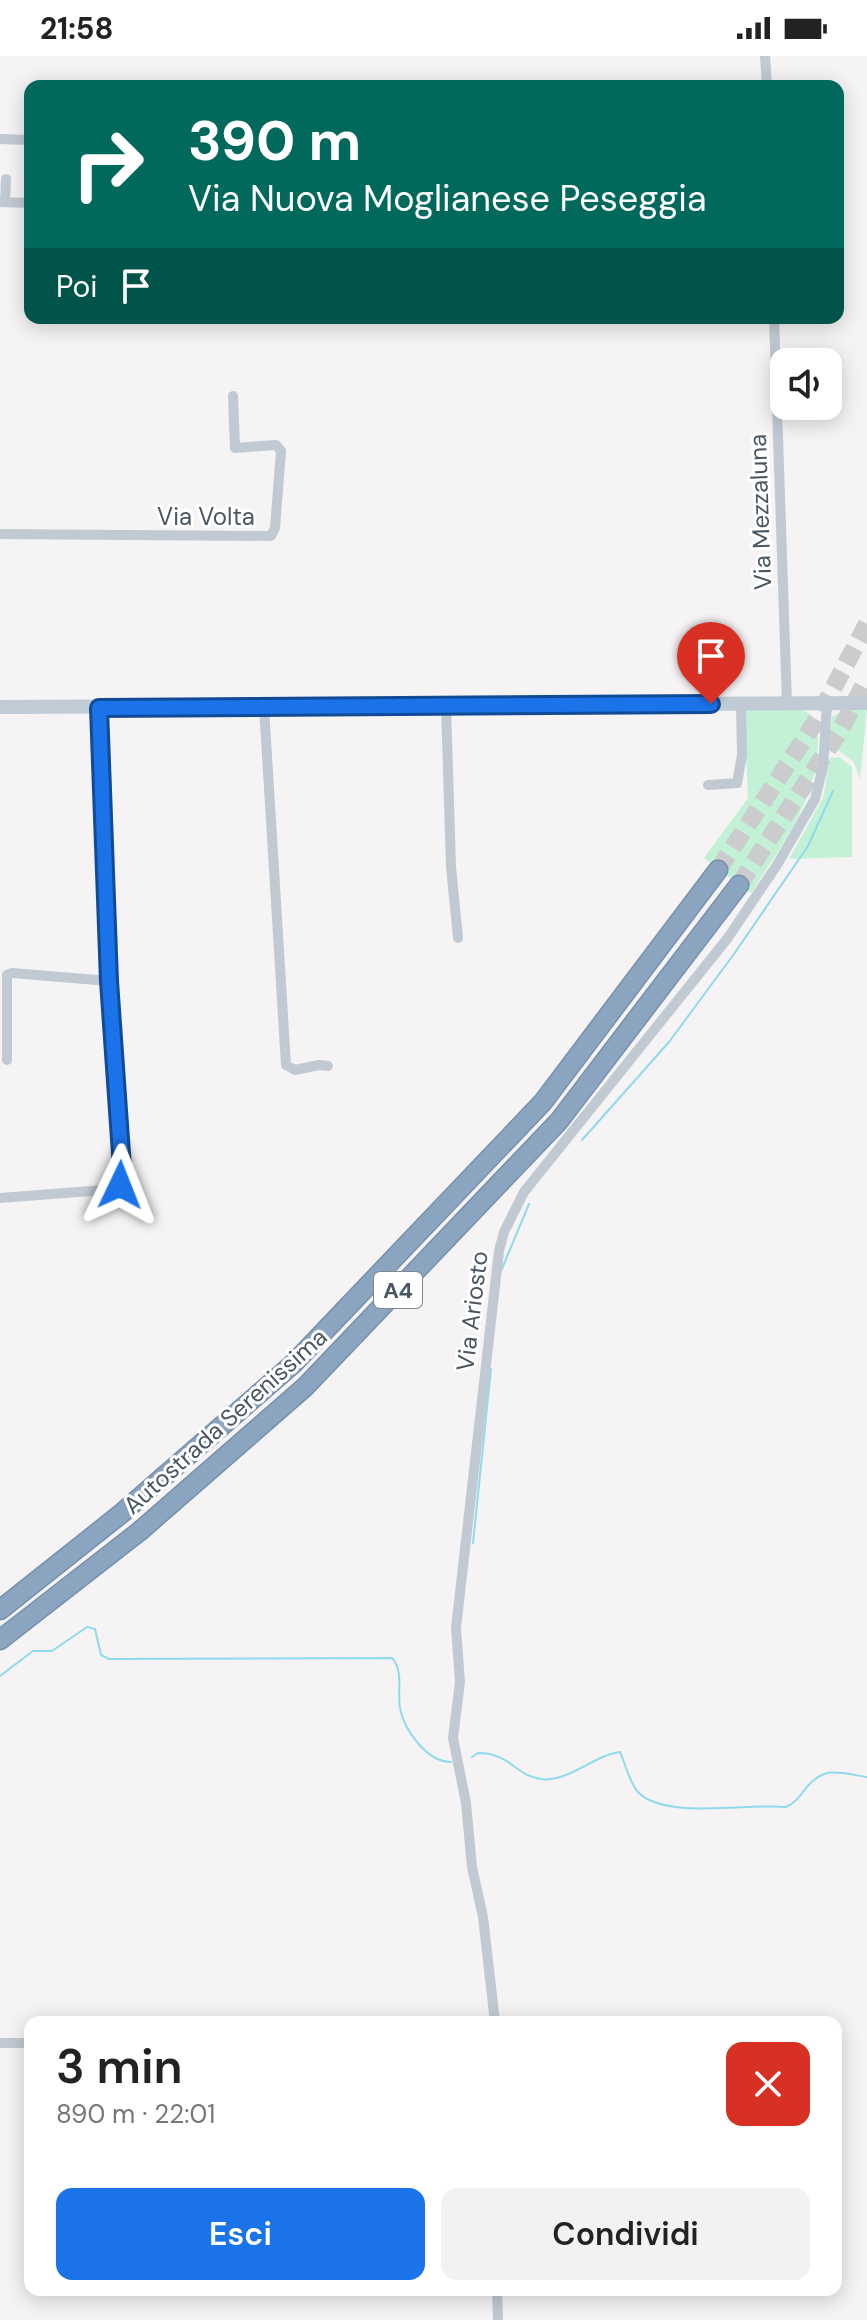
<!DOCTYPE html>
<html lang="it">
<meta charset="utf-8">
<style>
:root{--surface:#fff;--page:#f2f2f2;--text:#222;--muted:#767676;--accent:#1a73e8}
body{margin:0;font-family:"DM Sans",sans-serif;background:var(--page);color:var(--text);height:100vh;display:flex;flex-direction:column;font-size:30px;white-space:nowrap}
*{box-sizing:border-box;margin:0}
p{font-size:26px;color:var(--muted)}
.icon{flex:none;width:44px;height:44px;fill:none;stroke:currentColor;stroke-width:2;stroke-linecap:round;stroke-linejoin:round}
.map{position:relative;flex:1;overflow:hidden}
.side{position:absolute;left:24px;top:1960px;width:818px;height:280px;display:flex;flex-direction:column;background:var(--surface);border-radius:16px;box-shadow:0 4px 20px #0003}
.side>*{flex:none}
.banner{position:absolute;left:24px;top:24px;width:820px;height:244px;border-radius:16px;box-shadow:0 4px 20px #0003;background:#00695c;color:#fff;overflow:hidden}
.fabs{position:absolute;left:770px;top:292px;display:grid;gap:16px}
.fabs a{display:grid;place-items:center;width:72px;height:72px;border-radius:16px;background:var(--surface);box-shadow:0 4px 20px #0003;font-size:40px}
.pin{position:absolute;display:grid;place-items:center;width:68px;height:68px;color:#fff;margin:-82px -34px;border-radius:50% 50% 50% 0;rotate:-45deg;box-shadow:0 0 8px #0007}
.pin .icon{rotate:45deg}
.me{position:absolute;width:88px;margin:-44px;rotate:2deg;stroke-linejoin:round;filter:drop-shadow(0 0 6px #0008)}
.turn{display:flex;align-items:center;gap:28px;height:168px;padding:0 32px;font-size:36px}
.turn .icon{width:104px;height:104px;stroke-width:2.5}
.turn b{display:block;font-size:56px;line-height:68px}
.then{display:flex;align-items:center;height:76px;padding:0 32px;background:#0003;gap:16px;font-size:30px}
.round{display:grid;place-items:center;flex:none;width:84px;height:84px;border-radius:16px;background:var(--page)}
.headline{display:flex;align-items:center;justify-content:space-between;height:136px;padding:0 32px}
h1{font-size:48px;font-weight:600;line-height:60px}
.primary-button{display:flex;gap:16px;margin-top:auto;padding:16px 32px}
.primary-button a{flex:1;height:92px;border-radius:16px;background:var(--accent);color:#fff;font-size:32px;font-weight:600;line-height:92px;text-align:center}
.primary-button a+a{background:var(--page);color:var(--text)}
.status{display:flex;justify-content:space-between;align-items:center;height:56px;padding:0 40px;background:var(--surface);direction:ltr}
.status svg{height:22px;fill:currentColor}
.map>svg:first-child{display:block}
</style>
<div class="status"><b>21:58</b><svg viewBox="0 0 49 12"><path d="M0 12V9h3v3zM5 12V6h3v6zM10 12V3h3v9zM15 12V0h3v12zM26 1h20v11H26zM47 4h2v5h-2z"/></svg></div>
<div class="map">
<svg width="867" height="2264" viewBox="0 0 867 2264">
<rect width="100%" height="100%" fill="#f5f3f3"/>
<path fill="#c3f1d5" d="M846,652H867L860,723L854,706L829,688L832,661Z
M744,654C761,654 790,648 805,655C816,660 817,671 818,681C819,742 783,787 751,837L704,802L748,742Z
M839,701L852,711V801L789,803L823,742L830,702Z"/>
<g fill="none" stroke-linecap="round" stroke-linejoin="round">
<path stroke="#90daee" stroke-width="2" d="M582,1084L669,986L734,898L808,790L833,735
M501,1215L529,1148
M473,1487L491,1313
M0,1620L33,1595H52L87,1571L95,1573L101,1599L109,1603L392,1602C404,1615 397,1636 400,1652C404,1674 427,1706 451,1706
M472,1701L478,1697C511,1697 515,1720 541,1723C567,1727 594,1699 620,1696C626,1709 629,1726 638,1736C664,1764 749,1747 786,1751C795,1747 800,1740 806,1732C825,1709 840,1717 867,1721"/>
<path stroke="#caccce" stroke-width="18" stroke-dasharray="18 9" stroke-linecap="butt" d="M718,814L816,665L867,568
M739,829L841,673L867,623"/>
<g stroke="#7690ad" stroke-width="21">
<path id="motorway" d="M0,1554L122,1457L294,1307L543,1046L718,814
M0,1584L140,1475L305,1331L559,1065L739,829"/>
</g>
<path stroke="#c1cad2" stroke-width="10" d="M765,0L767,30
M0,83L30,84
M0,146L30,147
M5,146L6,123
M774,262L787,648
M0,478L271,480L275,472L281,395L276,389L235,392L233,340
M446,650L451,811L458,882
M264,651L286,1009L295,1014L319,1009L328,1010
M708,729L737,727L742,699L741,648
M7,1004V919L12,917L109,925
M0,1142L104,1134L120,1129L123,1122L109,925L99,652
M495,1966L483,1861L472,1811L466,1747L453,1682L460,1626L456,1572L499,1195L504,1176L524,1136L727,883L777,809L815,743L823,711L827,648
M0,1987H30
M497,2234L498,2264"/>
<path stroke="#c1cbd6" stroke-width="14" d="M0,651L867,647"/>
<use href="#motorway" stroke="#8ba5c1" stroke-width="18"/>
</g>
<g fill="none" stroke-linecap="round" stroke-linejoin="round">
<g stroke="#114b97" stroke-width="20">
<path id="route" d="M120,1129L122,1112L109,925L99,652L711,648"/>
</g>
<use href="#route" stroke="#1a73e8" stroke-width="14"/>
</g>
<g text-anchor="middle" dominant-baseline="central" stroke-width="6" stroke-linejoin="round" paint-order="stroke">
<rect fill="#fff" stroke="#808990" stroke-width="2" x="374" y="1216" width="48" height="36" rx="6"/>
<g font-size="22" font-weight="bold" fill="#4a5661">
<text x="398" y="1234">A4</text>
</g>
<g font-size="24" fill="#4a5661" stroke="#fff">
<text transform="translate(760 456) rotate(-92)">Via Mezzaluna</text>
<text x="206" y="460">Via Volta</text>
<text transform="translate(472 1255) rotate(-83)">Via Ariosto</text>
<text transform="translate(225 1365) rotate(-42)">Autostrada Serenissima</text>
</g>
</g>
</svg>
<div class="fabs">
<a><svg class="icon" aria-label="sound" viewBox="0 0 24 24"><path d="M4 9h4l5-4v14l-5-4H4zM17 9q2 3 0 6"/></svg></a>
</div>
<div class="pin" style="left:711px;top:648px;background:#d93025"><svg class="icon" aria-label="arrive" viewBox="0 0 24 24"><path d="M6 21V4h12l-3 4 3 4H6"/></svg></div>
<svg class="me" style="left:120px;top:1129px" viewBox="-20 -20 40 40"><path d="M0-17L14 15 0 8-14 15z" fill="#1a73e8" stroke="#fff" stroke-width="4"/></svg>
<div class="banner">
<div class="turn"><svg class="icon" aria-label="right" viewBox="0 0 24 24"><path d="M7 20v-9h11M14 6l5 5-5 5"/></svg><div><b>390 m</b>Via Nuova Moglianese Peseggia</div></div>
<div class="then">Poi<svg class="icon" aria-label="arrive" viewBox="0 0 24 24"><path d="M6 21V4h12l-3 4 3 4H6"/></svg></div>
</div>
<section class="side">
<div class="headline"><div><h1>3 min</h1><p>890 m · 22:01</p></div><a class="round" style="background:#d93025;color:#fff"><svg class="icon" aria-label="close" viewBox="0 0 24 24"><path d="M6 6l12 12M18 6L6 18"/></svg></a></div>
<div class="primary-button"><a>Esci</a><a>Condividi</a></div>
</section>
</div>
